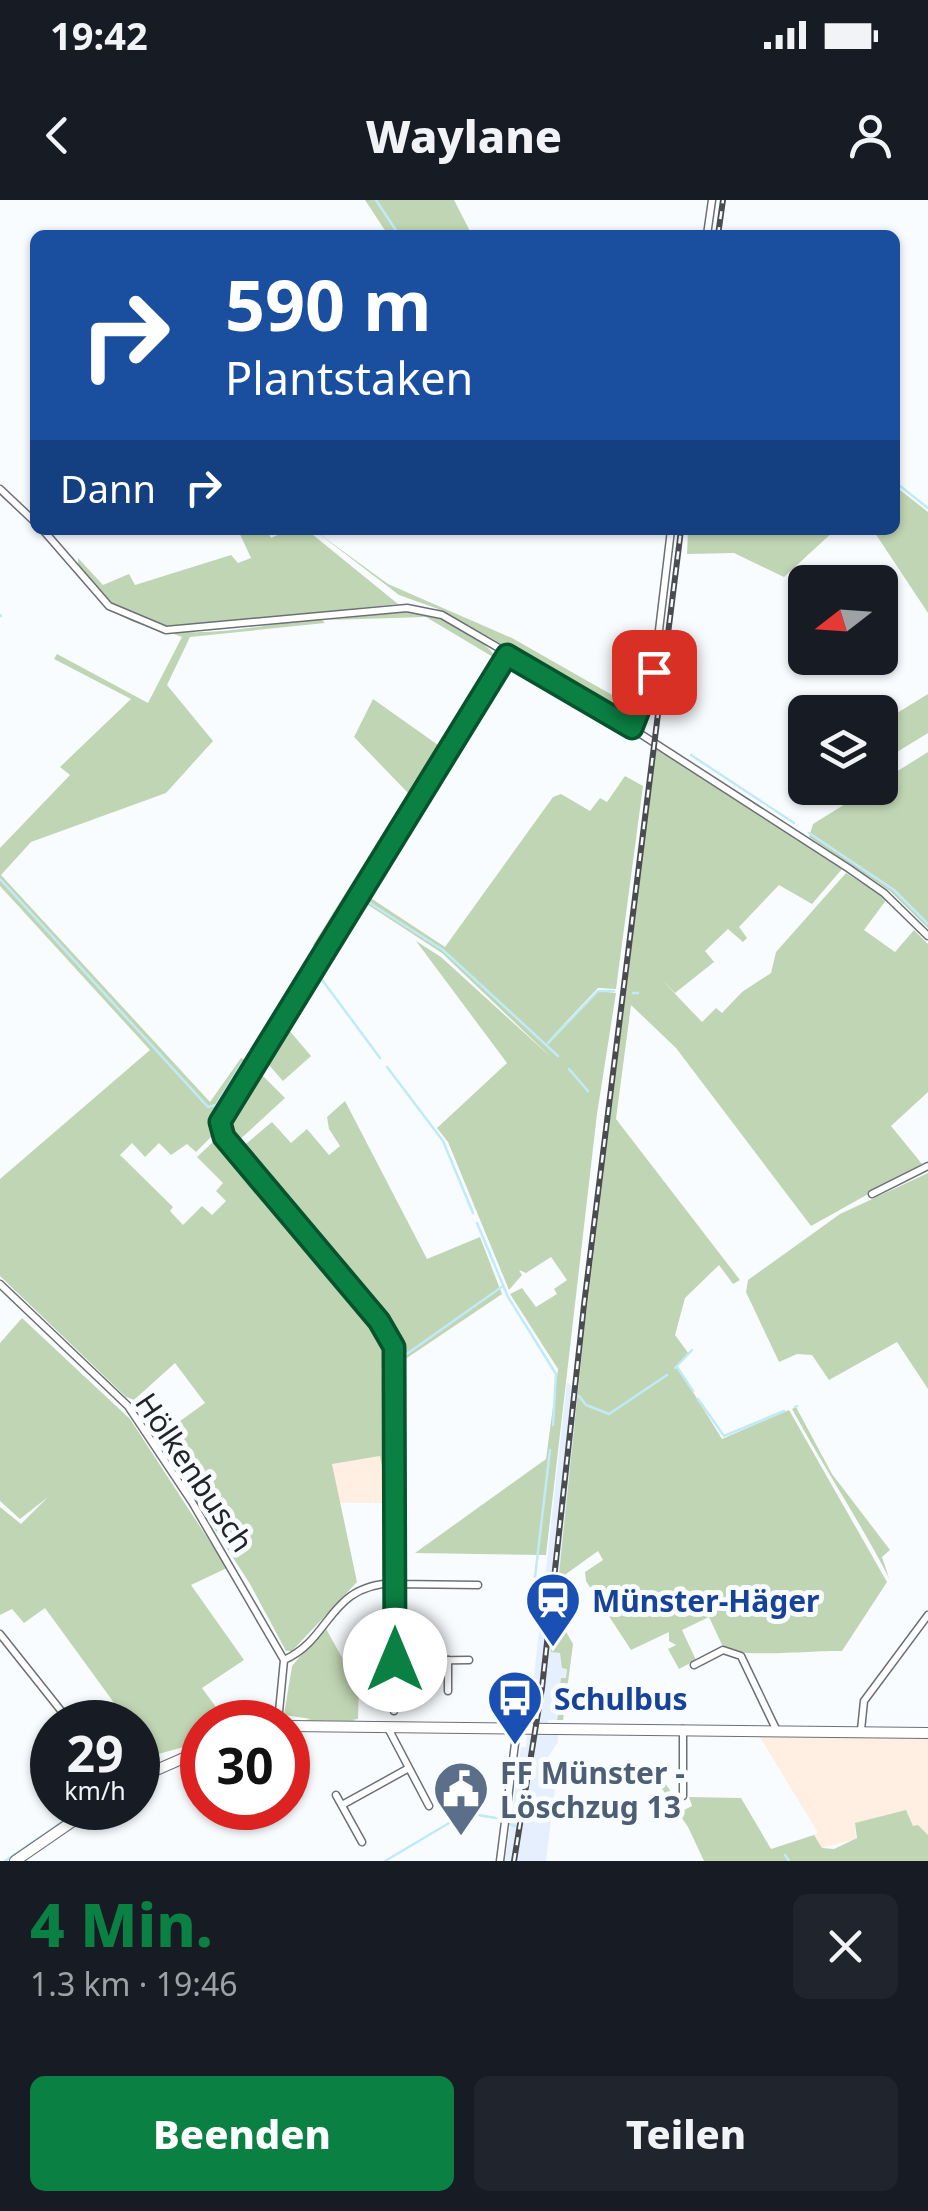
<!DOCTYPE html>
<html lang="de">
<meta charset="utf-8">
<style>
:root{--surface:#171b24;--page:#20242c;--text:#f1f3f6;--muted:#9ea1a6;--accent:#0b8043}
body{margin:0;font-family:"Noto Sans",sans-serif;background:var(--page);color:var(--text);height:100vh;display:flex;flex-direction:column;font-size:38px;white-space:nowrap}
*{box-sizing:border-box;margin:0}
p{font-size:32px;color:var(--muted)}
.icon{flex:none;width:55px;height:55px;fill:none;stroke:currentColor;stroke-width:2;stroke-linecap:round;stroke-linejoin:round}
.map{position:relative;height:1661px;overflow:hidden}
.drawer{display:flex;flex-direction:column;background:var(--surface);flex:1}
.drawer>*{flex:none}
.banner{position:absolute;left:30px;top:30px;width:870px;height:305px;border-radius:15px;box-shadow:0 2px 8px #0004;background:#1a4fa0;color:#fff;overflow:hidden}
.needle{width:65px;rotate:253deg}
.controls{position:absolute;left:788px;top:365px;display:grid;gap:20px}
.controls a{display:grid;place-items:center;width:110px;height:110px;border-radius:15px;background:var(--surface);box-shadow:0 2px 8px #0004;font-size:50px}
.speed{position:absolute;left:30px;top:1500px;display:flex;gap:20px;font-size:50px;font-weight:700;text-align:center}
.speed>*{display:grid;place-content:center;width:130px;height:130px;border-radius:50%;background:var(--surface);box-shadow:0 2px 8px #0004;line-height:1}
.speed small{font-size:25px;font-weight:400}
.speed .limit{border:15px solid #d22;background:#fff;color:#111}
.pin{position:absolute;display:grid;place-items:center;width:85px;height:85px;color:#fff;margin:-42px;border-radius:20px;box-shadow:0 5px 15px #0006}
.me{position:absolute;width:110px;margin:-55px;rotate:0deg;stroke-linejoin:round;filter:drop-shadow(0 0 8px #0008)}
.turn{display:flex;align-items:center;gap:35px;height:210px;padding:0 30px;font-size:45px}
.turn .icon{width:130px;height:130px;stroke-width:2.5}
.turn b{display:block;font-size:70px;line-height:85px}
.then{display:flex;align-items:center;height:95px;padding:0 30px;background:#0003;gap:20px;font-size:38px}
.round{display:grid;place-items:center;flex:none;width:105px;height:105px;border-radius:15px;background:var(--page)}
.summary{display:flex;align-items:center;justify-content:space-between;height:170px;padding:0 30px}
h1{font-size:60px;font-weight:800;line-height:75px;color:var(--accent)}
.action{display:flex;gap:20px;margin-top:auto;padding:20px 30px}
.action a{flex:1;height:115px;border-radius:15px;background:var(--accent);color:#fff;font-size:40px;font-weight:800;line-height:115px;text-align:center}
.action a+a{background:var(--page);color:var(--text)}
.status{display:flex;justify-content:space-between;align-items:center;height:70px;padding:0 50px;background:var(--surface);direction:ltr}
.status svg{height:28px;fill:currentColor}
header{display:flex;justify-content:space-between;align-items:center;height:130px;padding:0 30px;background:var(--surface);font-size:45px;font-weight:800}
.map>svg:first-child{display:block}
</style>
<div class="status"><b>19:42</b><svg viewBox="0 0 49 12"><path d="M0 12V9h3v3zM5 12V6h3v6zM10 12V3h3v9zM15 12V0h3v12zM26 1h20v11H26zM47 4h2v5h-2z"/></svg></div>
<header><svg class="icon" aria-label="back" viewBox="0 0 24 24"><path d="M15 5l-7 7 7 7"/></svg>Waylane<svg class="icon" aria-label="person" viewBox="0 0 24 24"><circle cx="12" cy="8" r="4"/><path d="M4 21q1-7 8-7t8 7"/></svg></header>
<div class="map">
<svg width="928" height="1661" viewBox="0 0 928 1661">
<rect width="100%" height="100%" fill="#f9fcff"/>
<path fill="#e5effe" d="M567,1182L583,1196L560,1421L573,1444L563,1520H548L546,1532L558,1533V1542L544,1563L545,1578L556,1580L546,1661H505L521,1547H526Z"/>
<path fill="#feefe2" d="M381,1256L385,1285H391V1303H340L332,1264Z
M758,1534L928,1538V1635L918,1625L913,1627L906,1610L855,1624L856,1639L822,1648L814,1635L818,1633Z"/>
<path fill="#c0d5b3" d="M365,0H454L472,35H388Z
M895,286L928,312V413L873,330H895Z
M38,330C66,348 79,383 104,404C161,453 253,425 320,418L325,423L190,437L167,485L213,541L166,593L31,642L1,675L210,902L241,858L248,860L217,914L209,917L212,936L196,952L187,944L171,955L159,943L145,957L132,943L120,955L173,1007L170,1011L183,1025L202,1006L212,1015L226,1001L216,991L223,983L197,957L214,941H223L381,1128L392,1156L391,1285L386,1286L380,1256L332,1264L357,1382L292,1451H286L250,1384L161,1246L181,1232L176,1224L205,1203L175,1163L134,1200L126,1197L0,1076V979L150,850L0,686V648L70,575L60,567L131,499L54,459L57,454L148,503L182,437L109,410Z
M238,330H267L271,338L289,330H307L398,404L168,428L110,404L78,365V358L103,385L129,374L135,385L231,355L238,363L251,358Z
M314,330L388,384L512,438L635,508V515L624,521L438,409L399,395Z
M688,330H835L784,377L734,353L687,354Z
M420,410C440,417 494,442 497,462L318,748L313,745L408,593L354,537L373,499L438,545L493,457L426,417L329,420Z
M928,494V533L897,552L884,521Z
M656,548L842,669L812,704L779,685L739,727L747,738L743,742L728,729L705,751L714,762L675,793L660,778L702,822L716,808L722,813L742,792L771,773L776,752L846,673L887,699L864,730L895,752L914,730L928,744V892L891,926L922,964L811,1026L676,848L631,805L616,919L740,1080L733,1084L719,1065L685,1098L675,1135L689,1154L677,1166L722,1239L789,1210L887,1382L842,1451C816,1450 739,1458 724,1449L709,1417L682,1430L696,1460L679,1469L668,1449L676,1445L669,1441V1432L631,1450L586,1381L585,1372L603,1360L598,1351L566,1374L560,1421L573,1444L563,1520H557L566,1486L560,1485L561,1478H566L567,1469L562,1468L560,1453L551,1452L585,1123Z
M928,552V728L890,691L809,637L813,624L871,588H880V582Z
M625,576L643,586L616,789L598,788L548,841L599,791L616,793L597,914L546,1355L415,1353L546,1259L558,1169L510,1094L522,1088L536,1107L557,1094L554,1089L567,1080L551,1057L526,1073L519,1070L522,1075L509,1090L448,942L437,928L507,863L416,741L441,757L553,859L442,753L359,699L363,693L445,747L553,597L561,594L590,611L600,598L607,602Z
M283,823L311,856L283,881L261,856Z
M256,869L285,898L235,944C211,920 242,891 256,869Z
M345,901L427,1059L480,1037L502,1094L401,1162L388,1131L241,954V948L272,922L291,943L307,929L329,955L340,946L329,929L327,917Z
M928,973V1189L897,1142L829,1180L812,1155L797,1154L779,1162L746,1092L748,1080L840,1014Z
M22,1118L130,1219L227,1368L191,1385L244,1460L202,1488L227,1522H202V1542L151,1556L138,1537V1522H128L45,1408L24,1423L12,1409L0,1415V1307L21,1324L48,1297L20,1319L0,1301V1143Z
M796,1207L832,1274L890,1350L882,1357L889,1378C859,1320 823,1266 792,1209Z
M325,1427L359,1488L358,1519L352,1520L367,1523H290L311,1519L284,1515L292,1466Z
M660,1576L684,1610L692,1606L689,1597L741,1598L771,1649L814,1635L822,1648L834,1649L857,1638L855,1623L906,1610L913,1626L918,1625L928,1635V1661H704L688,1627L654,1577Z"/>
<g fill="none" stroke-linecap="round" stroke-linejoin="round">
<path stroke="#c1eaf9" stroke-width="2.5" d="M376,0L399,35
M895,282L928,308
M0,415L1,416
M503,446L625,516
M691,555L794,623
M809,633L894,690L928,724
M0,679L208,907L216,905L242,863
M362,698L443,750L558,856
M317,745L495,459
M317,773L380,858
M633,793H638
M548,843L598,791H614
M251,849L310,756
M387,867L443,941L473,1013
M569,869L588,891
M248,959L296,1016
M302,1023L393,1131L401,1158L503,1086
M477,1023L508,1097L556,1174L553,1225
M677,1167L693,1191
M675,1168L692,1150
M579,1196L586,1205L609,1214L667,1175
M698,1199L724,1236L784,1211
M795,1207L797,1206
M535,1377L550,1250
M74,1614L83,1608
M510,1624L515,1626
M785,1655L789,1661
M5,1661L68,1618
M385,1661L466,1613L496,1618"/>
<g stroke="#6b7077" stroke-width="9">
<path id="street" d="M707,35L712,0
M0,289L35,322
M43,330L109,406L166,430L407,408L442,415L588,500L848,668L884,693L928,736
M632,528L654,472L671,330
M872,994L928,966
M0,1084L128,1206L192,1302L284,1460L278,1522
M395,1384L478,1385
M0,1434L70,1522
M284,1460C333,1438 327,1385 395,1383L396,1161L384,1128L226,940L220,923L507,455
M448,1460V1491
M395,1461L469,1460
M694,1465L723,1450L741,1456L776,1529
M394,1511L395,1383
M388,1528L429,1606
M861,1530L864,1501L928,1415
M336,1595L362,1642
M683,1596V1529
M342,1605L409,1568
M500,1661L517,1528"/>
</g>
<g stroke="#6b7077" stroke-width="12">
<path id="secondary" d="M288,1526L928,1533
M138,1578L202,1550
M15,1661L92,1608"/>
</g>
<use href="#street" stroke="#fff" stroke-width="6"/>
<use href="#secondary" stroke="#fff" stroke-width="10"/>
<g stroke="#4a4c4f" stroke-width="6">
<path id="rail" d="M718,35L723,0
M514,1661L542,1488L584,1105L681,330"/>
</g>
<use href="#rail" stroke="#f9fcff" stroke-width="2.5" stroke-dasharray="8" stroke-linecap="butt"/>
</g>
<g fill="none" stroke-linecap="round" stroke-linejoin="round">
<g stroke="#07532c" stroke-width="25">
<path id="route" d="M395,1460L394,1147L379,1121L224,937L220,922L507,455L632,528L654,472"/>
</g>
<use href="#route" stroke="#0b8043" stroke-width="18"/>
</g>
<defs>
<g id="station-pin" transform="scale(2.875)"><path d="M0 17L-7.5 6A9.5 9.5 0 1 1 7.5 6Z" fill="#1a4fb4" stroke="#f9fcff"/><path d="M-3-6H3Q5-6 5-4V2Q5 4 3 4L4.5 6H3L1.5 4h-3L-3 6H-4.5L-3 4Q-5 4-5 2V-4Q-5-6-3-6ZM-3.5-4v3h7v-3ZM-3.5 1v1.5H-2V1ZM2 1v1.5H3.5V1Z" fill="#fff"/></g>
<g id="bus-pin" transform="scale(2.875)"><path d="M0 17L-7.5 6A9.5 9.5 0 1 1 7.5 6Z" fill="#1a4fb4" stroke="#f9fcff"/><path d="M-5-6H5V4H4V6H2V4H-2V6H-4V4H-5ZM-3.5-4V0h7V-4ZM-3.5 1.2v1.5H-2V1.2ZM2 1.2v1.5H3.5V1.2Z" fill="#fff"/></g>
<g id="civic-pin" transform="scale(2.875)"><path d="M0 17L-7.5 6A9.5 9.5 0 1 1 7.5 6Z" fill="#5c6f8a" stroke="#f9fcff"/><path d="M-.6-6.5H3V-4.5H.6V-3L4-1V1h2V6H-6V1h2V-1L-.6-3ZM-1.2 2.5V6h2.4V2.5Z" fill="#fff"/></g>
</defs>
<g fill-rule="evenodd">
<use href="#station-pin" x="553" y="1400"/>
<use href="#bus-pin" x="515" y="1498"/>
<use href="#civic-pin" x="461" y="1589"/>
</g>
<g text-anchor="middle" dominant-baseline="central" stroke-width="10" stroke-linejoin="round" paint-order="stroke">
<g font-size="30" fill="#222427" stroke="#f9fcff">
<text transform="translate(195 1272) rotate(56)">Hölkenbusch</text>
</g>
<g font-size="30" font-weight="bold" fill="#164399" stroke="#f9fcff" text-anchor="start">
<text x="592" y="1400">Münster-Häger</text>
<text x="554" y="1498">Schulbus</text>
</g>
<g font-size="30" font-weight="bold" fill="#4e5e75" stroke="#f9fcff" text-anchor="start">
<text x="500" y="1572">FF Münster -<tspan x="500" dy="34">Löschzug 13</tspan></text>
</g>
</g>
</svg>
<div class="controls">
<a><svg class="needle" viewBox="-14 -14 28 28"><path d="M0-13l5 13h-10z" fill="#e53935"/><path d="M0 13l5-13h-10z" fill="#9ea1a6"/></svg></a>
<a><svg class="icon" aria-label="layers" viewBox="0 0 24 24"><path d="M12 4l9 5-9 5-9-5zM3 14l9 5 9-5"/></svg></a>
</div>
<div class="speed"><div>29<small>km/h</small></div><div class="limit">30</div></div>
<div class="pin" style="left:654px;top:472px;background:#d93025"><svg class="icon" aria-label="arrive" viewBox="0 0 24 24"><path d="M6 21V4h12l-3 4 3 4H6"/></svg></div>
<svg class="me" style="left:395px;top:1460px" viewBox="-20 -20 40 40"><circle r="19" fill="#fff"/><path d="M0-13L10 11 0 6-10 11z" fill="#0b8043"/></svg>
<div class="banner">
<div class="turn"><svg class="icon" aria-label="right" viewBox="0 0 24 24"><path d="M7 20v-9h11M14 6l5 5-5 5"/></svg><div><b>590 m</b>Plantstaken</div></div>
<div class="then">Dann<svg class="icon" aria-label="right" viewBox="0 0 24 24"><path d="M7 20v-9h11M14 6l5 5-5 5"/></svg></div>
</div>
</div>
<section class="drawer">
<div class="summary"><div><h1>4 Min.</h1><p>1.3 km · 19:46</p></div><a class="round"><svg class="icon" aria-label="close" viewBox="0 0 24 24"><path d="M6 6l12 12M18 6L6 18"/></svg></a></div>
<div class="action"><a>Beenden</a><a>Teilen</a></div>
</section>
